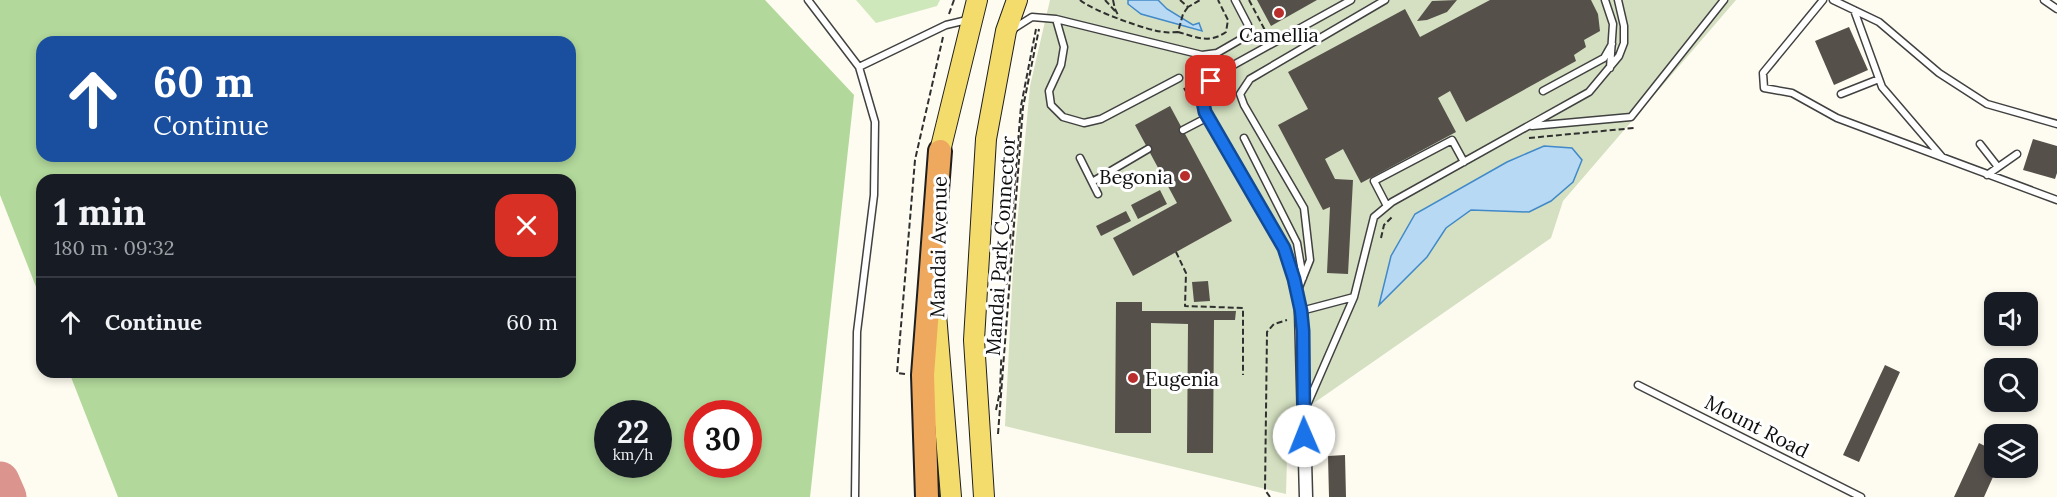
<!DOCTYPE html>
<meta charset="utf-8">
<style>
:root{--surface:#171b24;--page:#20242c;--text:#f1f3f6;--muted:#9ea1a6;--line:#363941}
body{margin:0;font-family:Lora,serif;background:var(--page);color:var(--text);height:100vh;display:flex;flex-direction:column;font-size:22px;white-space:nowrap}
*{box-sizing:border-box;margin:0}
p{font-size:20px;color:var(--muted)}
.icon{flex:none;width:33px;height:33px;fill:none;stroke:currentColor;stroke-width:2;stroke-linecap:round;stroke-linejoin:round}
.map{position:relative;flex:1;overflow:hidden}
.sheet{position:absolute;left:36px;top:174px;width:540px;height:204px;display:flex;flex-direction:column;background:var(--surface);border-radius:18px;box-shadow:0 3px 9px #0003}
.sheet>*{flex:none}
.top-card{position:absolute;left:36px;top:36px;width:540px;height:126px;border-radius:18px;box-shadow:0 3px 9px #0003;background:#1a4fa0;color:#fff;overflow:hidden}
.fabs{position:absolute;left:1984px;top:292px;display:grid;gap:12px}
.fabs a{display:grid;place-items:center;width:54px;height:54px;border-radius:12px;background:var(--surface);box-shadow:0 3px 9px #0003;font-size:30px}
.speed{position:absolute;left:594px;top:400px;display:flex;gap:12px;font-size:30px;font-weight:700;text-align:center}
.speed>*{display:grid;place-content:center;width:78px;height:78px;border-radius:50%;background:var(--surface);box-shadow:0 3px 9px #0003;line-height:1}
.speed small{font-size:15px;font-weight:400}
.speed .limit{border:9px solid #d22;background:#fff;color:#111}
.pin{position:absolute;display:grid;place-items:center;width:51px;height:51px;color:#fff;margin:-26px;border-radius:12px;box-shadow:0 3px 9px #0006}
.me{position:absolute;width:66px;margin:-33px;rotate:359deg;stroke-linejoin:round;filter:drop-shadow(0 0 4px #0008)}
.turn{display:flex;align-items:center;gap:21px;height:126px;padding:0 18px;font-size:27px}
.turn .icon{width:78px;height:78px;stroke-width:2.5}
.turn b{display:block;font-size:42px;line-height:51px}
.round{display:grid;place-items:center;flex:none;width:63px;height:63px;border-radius:18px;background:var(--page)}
.summary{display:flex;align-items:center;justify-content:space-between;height:102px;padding:0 18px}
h1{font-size:36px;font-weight:800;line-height:45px}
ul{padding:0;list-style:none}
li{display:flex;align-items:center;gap:18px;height:90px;padding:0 18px;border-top:2px solid var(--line)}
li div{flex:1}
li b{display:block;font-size:22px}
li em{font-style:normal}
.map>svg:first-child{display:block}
</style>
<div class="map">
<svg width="2057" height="497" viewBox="0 0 2057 497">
<rect width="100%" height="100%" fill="#fefcf0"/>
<path fill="#cfe8bb" d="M856,0H940L937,6L876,23Z"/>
<path fill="#b2d89b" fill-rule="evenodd" d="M0,0H765L854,95L810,497H118L69,372H570V180H42V302L0,195ZM42,42H570V156H42ZM608,414H658V465H608ZM698,414H748V465H698Z"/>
<path fill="#d4e0c1" d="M1050,0H1736L1563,201L1551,238L1288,421L1286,494L1005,426L1013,269L1030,86Z"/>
<path fill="#b7d9f4" stroke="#4189c8" stroke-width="1.5" d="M1128,0H1158L1167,9L1193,25L1199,23L1202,31L1141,14L1128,4Z
M1544,146L1572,148L1582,160L1573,182L1551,201L1529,212L1471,210L1446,228L1427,257L1379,305L1391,256L1415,214L1507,162Z"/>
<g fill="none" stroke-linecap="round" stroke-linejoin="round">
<path stroke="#dc958e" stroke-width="39" d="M0,481L7,497"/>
</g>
<path fill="#56504b" d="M1257,0H1317L1271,26Z
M1457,0L1447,12L1427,20L1417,21L1432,1Z
M1490,0H1591L1598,14L1600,31L1584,40L1586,47L1574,55L1576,61L1466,122L1450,91L1438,98L1456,132L1361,183L1343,149L1325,159L1335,179L1353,180L1348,274L1327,273L1330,207L1323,210L1278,125L1308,109L1288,72L1405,9L1420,37Z
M1849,27L1868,70L1834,85L1815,41Z
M1170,106L1232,221L1133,276L1113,238L1177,203L1135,125Z
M2033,139L2057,146V173L2055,179L2023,170Z
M1160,190L1167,204L1138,219L1131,205Z
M1126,211L1131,221L1101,236L1096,226Z
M1208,281L1210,301L1194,302L1192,282Z
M1116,302H1142V311H1236L1235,320H1214L1213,453H1187L1188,324L1151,323V433H1115Z
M1885,365L1900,372L1859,462L1843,455Z
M1979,443L1995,451V468H1997L1984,497H1954Z
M1345,455L1346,497H1329L1328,456Z"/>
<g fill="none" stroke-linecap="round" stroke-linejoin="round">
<g stroke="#414141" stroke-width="9">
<path id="service" d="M808,0L859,67L875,122L874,195L857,332L855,497
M1351,0L1219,73C1208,85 1201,96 1205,112L1284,248L1295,279L1301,311L1354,297
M1605,0L1613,24L1610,68
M1823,0L1763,73L1764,88L1792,93L1837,118L2057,200
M1833,0L1879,22L1939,73L1987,104L2057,124
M2044,0L2057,9
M1854,10L1882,87L1942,157
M1056,19L1064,47L1061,65L1049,91L1051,105L1063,117L1084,123L1101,119L1179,78
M1013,29L1032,17L1056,19L1202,55L1217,53L1243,38L1248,25L1235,0
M859,67L946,25L967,20
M1543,91L1604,58L1612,44
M1841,94L1879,79
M1532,126L1631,117L1724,0
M1183,130L1208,117
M1244,138L1297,243L1303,278
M1980,144L1998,167
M1080,158L1098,194
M1987,175L2017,154
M1092,182L1148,149
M1387,206L1374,181L1452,140L1464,162
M1298,290L1310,260L1304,208L1244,105L1240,94L1250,79L1385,0
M1638,385L1861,497
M1307,405L1354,297L1374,217L1392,202L1589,92L1619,56L1624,43V26L1618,0"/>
</g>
<g stroke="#414141" stroke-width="15">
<path id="minor" d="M1301,311L1306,497"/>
</g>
<g stroke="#1f1f1f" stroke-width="22">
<path id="primary" d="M939,165L940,151L977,0
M936,314L951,497
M984,497L974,340L986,139L1006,31L1017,0"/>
</g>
<g stroke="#1f1f1f" stroke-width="26">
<path id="motorway" d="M927,497L923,375L940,151"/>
</g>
<path stroke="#303030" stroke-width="2" stroke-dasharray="6 3" stroke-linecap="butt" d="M1080,0C1091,10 1148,31 1164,32C1168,33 1173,32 1178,32
M1105,0L1115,11
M1113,0L1115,9L1119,17
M1180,0L1188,7L1200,0
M1249,0L1267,34
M1188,7L1183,14L1178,32C1196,37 1209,44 1226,32L1228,20L1218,0
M949,14L954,0
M1190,81L1206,72
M1184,88L1193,104
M1529,138L1634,128
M1381,238L1384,225L1392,217
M1176,252L1186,273L1185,306L1243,308V375
M905,374L897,373L915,160L943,37
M996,410L1000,391L1002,340L1021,106L1036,29
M998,434L1023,107L1039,29
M1270,497L1265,490L1267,332L1274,324L1287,320"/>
<use href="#service" stroke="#fff" stroke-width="6"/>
<use href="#minor" stroke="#fff" stroke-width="12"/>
<use href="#primary" stroke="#f3db6c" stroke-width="20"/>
<use href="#motorway" stroke="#eea95e" stroke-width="22"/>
</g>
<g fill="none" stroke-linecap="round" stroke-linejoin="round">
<g stroke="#114b97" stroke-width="15">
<path id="route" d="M1211,81L1203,102L1205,112L1284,248L1294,279L1301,311L1303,331L1304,436"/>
</g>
<use href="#route" stroke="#1a73e8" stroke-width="10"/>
</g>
<g fill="#b92e2c" stroke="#fff" stroke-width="2">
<circle cx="1279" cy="13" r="6"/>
<circle cx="1185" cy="176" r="6"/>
<circle cx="1133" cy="378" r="6"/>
</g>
<g text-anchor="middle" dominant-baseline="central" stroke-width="6" stroke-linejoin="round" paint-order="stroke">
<g font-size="20" fill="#0e0e0e" stroke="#fff">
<text x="1279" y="34">Camellia</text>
<text x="1173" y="176" text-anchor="end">Begonia</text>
<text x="1145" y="378" text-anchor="start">Eugenia</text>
</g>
<g font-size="20" fill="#0e0e0e" stroke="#fff">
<text transform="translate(1000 246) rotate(-86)">Mandai Park Connector</text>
<text transform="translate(938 247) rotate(-89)">Mandai Avenue</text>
<text transform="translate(1757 426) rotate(27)">Mount Road</text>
</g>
</g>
</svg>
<div class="fabs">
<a><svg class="icon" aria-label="sound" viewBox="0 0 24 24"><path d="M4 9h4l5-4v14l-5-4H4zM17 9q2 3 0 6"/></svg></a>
<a><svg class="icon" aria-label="search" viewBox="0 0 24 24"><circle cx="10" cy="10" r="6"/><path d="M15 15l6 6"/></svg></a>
<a><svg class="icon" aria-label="layers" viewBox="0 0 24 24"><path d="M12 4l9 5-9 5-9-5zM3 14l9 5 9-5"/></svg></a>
</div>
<div class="speed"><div>22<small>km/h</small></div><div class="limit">30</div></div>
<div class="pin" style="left:1211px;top:81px;background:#d93025"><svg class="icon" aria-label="arrive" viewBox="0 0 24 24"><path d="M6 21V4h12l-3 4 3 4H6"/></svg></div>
<svg class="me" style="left:1304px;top:436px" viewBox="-20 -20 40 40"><circle r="19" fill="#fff"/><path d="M0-13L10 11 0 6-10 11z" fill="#1a73e8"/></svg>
<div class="top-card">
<div class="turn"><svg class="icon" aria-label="ahead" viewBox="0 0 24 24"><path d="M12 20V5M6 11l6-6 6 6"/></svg><div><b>60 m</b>Continue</div></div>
</div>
<section class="sheet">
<div class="summary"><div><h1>1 min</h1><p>180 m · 09:32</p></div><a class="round" style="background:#d93025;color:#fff"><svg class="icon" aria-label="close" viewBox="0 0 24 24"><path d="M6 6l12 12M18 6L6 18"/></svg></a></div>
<ul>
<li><svg class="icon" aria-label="ahead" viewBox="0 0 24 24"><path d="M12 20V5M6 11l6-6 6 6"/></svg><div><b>Continue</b></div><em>60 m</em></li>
</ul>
</section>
</div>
